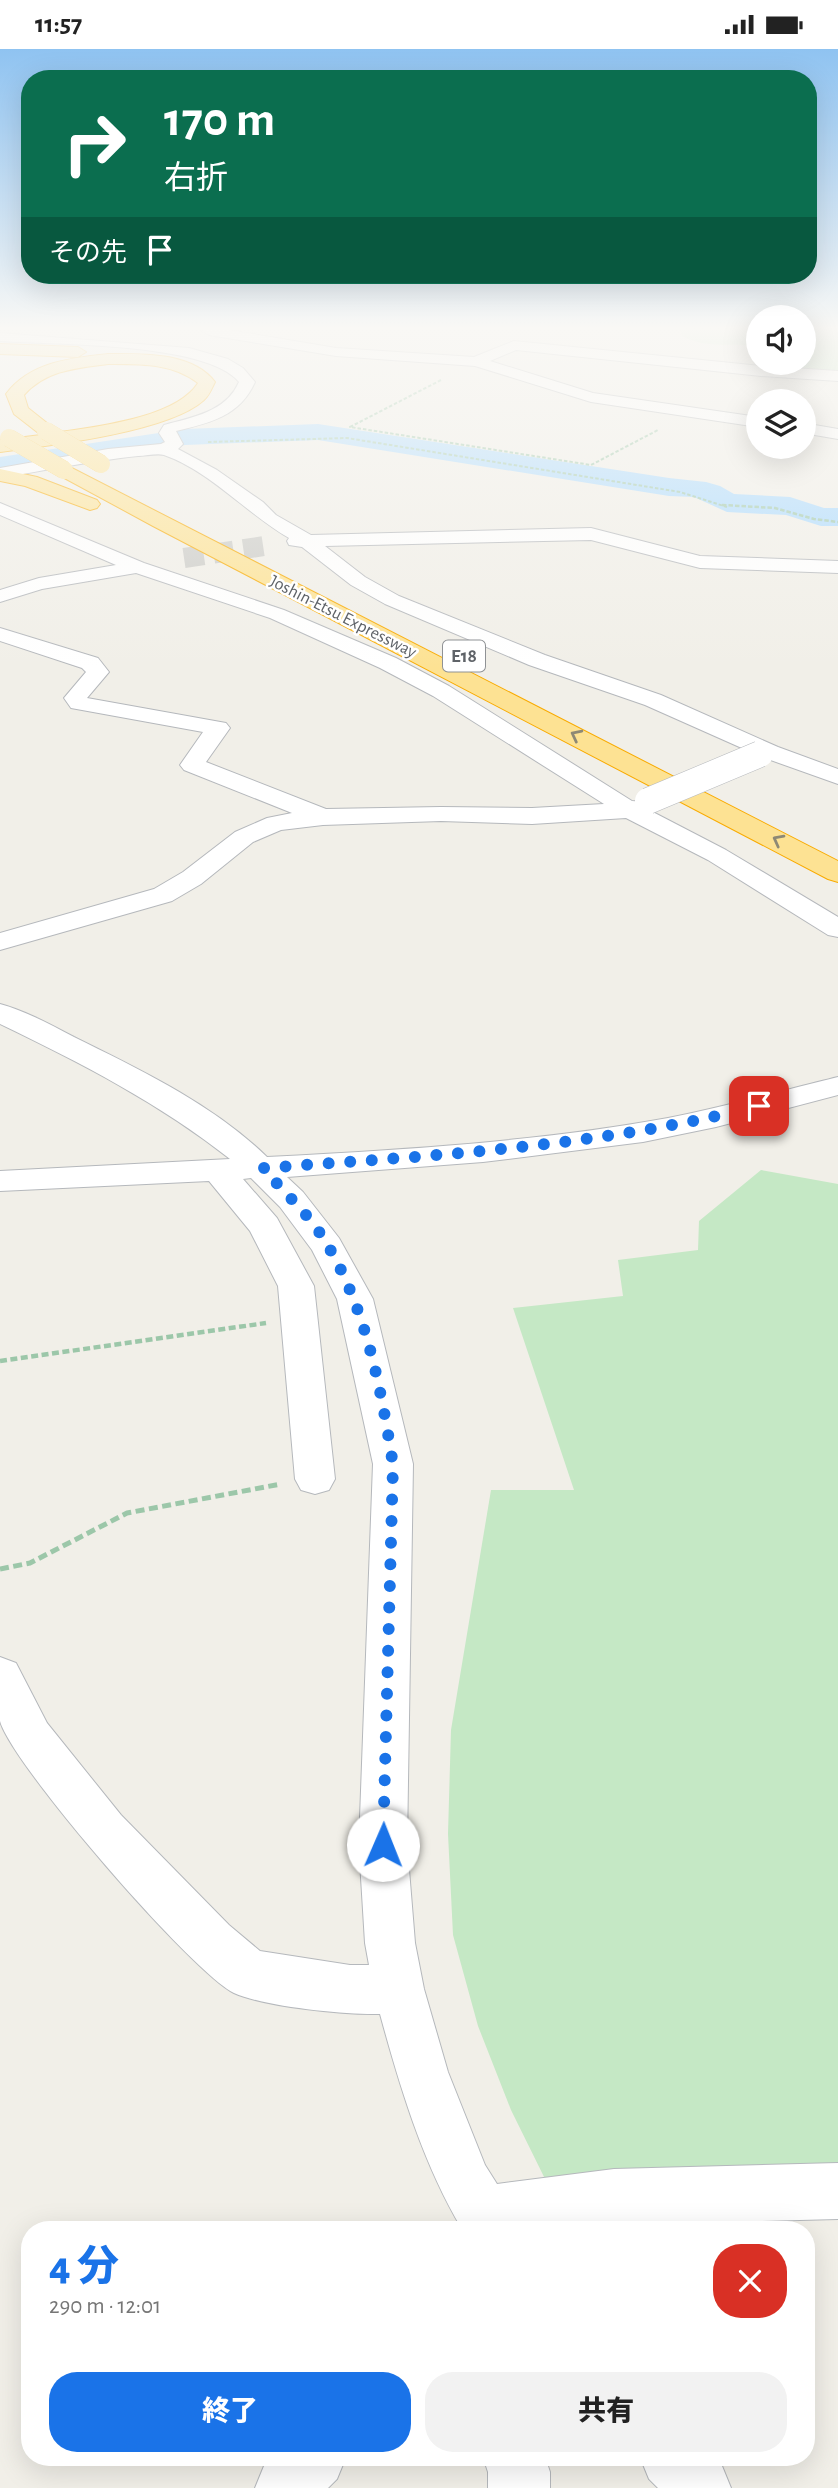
<!DOCTYPE html>
<html lang="ja">
<meta charset="utf-8">
<style>
:root{--surface:#fff;--page:#f2f2f2;--text:#222;--muted:#767676;--accent:#1a73e8}
body{margin:0;font-family:"Alegreya Sans","Noto Sans JP",sans-serif;background:var(--page);color:var(--text);height:100vh;display:flex;flex-direction:column;font-size:26px;white-space:nowrap}
*{box-sizing:border-box;margin:0}
p{font-size:23px;color:var(--muted)}
.icon{flex:none;width:38px;height:38px;fill:none;stroke:currentColor;stroke-width:2;stroke-linecap:round;stroke-linejoin:round}
.map{position:relative;flex:1;overflow:hidden}
.details{position:absolute;left:21px;top:2172px;width:794px;height:245px;display:flex;flex-direction:column;background:var(--surface);border-radius:28px;box-shadow:0 7px 28px #0002}
.details>*{flex:none}
.hud{position:absolute;left:21px;top:21px;width:796px;height:214px;border-radius:28px;box-shadow:0 7px 28px #0002;background:#0b6e4f;color:#fff;overflow:hidden}
.tools{position:absolute;left:746px;top:256px;display:grid;gap:14px}
.tools a{display:grid;place-items:center;width:70px;height:70px;border-radius:50%;background:var(--surface);box-shadow:0 7px 28px #0002;font-size:35px}
.pin{position:absolute;display:grid;place-items:center;width:60px;height:60px;color:#fff;margin:-30px;border-radius:14px;box-shadow:0 4px 10px #0006}
.me{position:absolute;width:77px;margin:-38px;rotate:1deg;stroke-linejoin:round;filter:drop-shadow(0 0 5px #0008)}
.turn{display:flex;align-items:center;gap:24px;height:147px;padding:0 28px;font-size:32px}
.turn .icon{width:91px;height:91px;stroke-width:2.5}
.turn b{display:block;font-size:49px;line-height:60px}
.then{display:flex;align-items:center;height:66px;padding:0 28px;background:#0003;gap:14px;font-size:26px}
.round{display:grid;place-items:center;flex:none;width:74px;height:74px;border-radius:28px;background:var(--page)}
.summary{display:flex;align-items:center;justify-content:space-between;height:119px;padding:0 28px}
h1{font-size:42px;font-weight:800;line-height:52px;color:var(--accent)}
.action{display:flex;gap:14px;margin-top:auto;padding:14px 28px}
.action a{flex:1;height:80px;border-radius:28px;background:var(--accent);color:#fff;font-size:28px;font-weight:800;line-height:80px;text-align:center}
.action a+a{background:var(--page);color:var(--text)}
.status{display:flex;justify-content:space-between;align-items:center;height:49px;padding:0 35px;background:var(--surface);direction:ltr}
.status svg{height:19px;fill:currentColor}
.map>svg:first-child{display:block}
</style>
<div class="status"><b>11:57</b><svg viewBox="0 0 49 12"><path d="M0 12V9h3v3zM5 12V6h3v6zM10 12V3h3v9zM15 12V0h3v12zM26 1h20v11H26zM47 4h2v5h-2z"/></svg></div>
<div class="map">
<svg width="838" height="2439" viewBox="0 0 838 2439">
<rect width="100%" height="100%" fill="#f1efe8"/>
<path fill="#c5e8c5" d="M680,278H758V297C732,294 706,300 682,287Z
M803,278L838,280V326L799,320V313H803Z
M761,1121L838,1135V2121L549,2138L511,2061L478,1977L453,1886L448,1785L451,1681L491,1441H574L513,1259L623,1247L618,1211L698,1201L699,1172Z"/>
<g fill="none" stroke-linecap="round" stroke-linejoin="round">
<path fill="#aadaff" fill-rule="evenodd" d="M318,375L669,429L706,433L720,437L734,445L790,448L824,459H838V477H821L786,466L727,463L694,448L669,447L318,391L185,396L0,426V408L185,380Z"/>
<path stroke="#ccccc8" stroke-width="20" stroke-dasharray="20 10" stroke-linecap="butt" d="M184,509L271,496"/>
<g stroke="#b5b8bc" stroke-width="2">
<path id="minor" d="M211,278L336,299L474,308L514,292L761,317L838,322V332L761,327L516,301L490,312L593,344L758,368V378L591,353L475,317L336,307L209,286L202,282Z
M0,284L189,299L228,310L243,319L255,333C240,367 210,374 176,382L183,395L178,400L217,421L263,453L276,466L311,486L591,479L700,507L838,512V524L700,519L591,491L325,497L365,528L399,547L545,606L661,646L778,698L838,720V735L762,708L645,656L529,616L385,555L351,536L302,498L289,496L287,492L289,489C247,465 210,422 164,406C157,404 146,407 138,407C91,412 46,421 0,429V419L108,400L161,395L165,393L159,384L164,376C193,368 226,363 239,333C207,293 53,296 0,292Z
M803,374L838,380V390L803,384Z
M0,454L144,514L284,561L396,609L449,637L632,752L645,753L647,760L726,801L838,868V888L828,886L708,811L626,769L532,775L441,772L323,776L281,781L253,793L201,835L172,852L0,901V884L154,840L183,823L235,783L267,769L292,764L184,721L180,716L203,683L71,659L64,649L86,623L82,619L0,592V579L98,609L109,623L87,649L226,674L230,679L206,713L326,760L441,758L532,759L604,755L433,647L380,619L270,569L136,524L42,540L0,553V541L39,529L116,516L0,466Z
M0,955C26,962 51,976 74,988C141,1021 214,1056 267,1108C401,1101 536,1093 668,1069C725,1058 781,1042 838,1028V1046L716,1078L643,1093L483,1113L287,1128L303,1143L339,1189L373,1250L413,1415L407,1796L415,1894L424,1940L448,2023L485,2116L497,2135L614,2120L838,2114V2170L614,2176L578,2180H462C423,2115 400,2038 380,1965C345,1966 266,1958 234,1944C193,1924 12,1716 0,1672C0,1654 0,1628 0,1608L16,1614L47,1674L121,1766L229,1876L260,1902L350,1916H369L365,1894L359,1796L373,1415L337,1250L312,1201L280,1158L251,1129L243,1130L277,1169L314,1237L335,1430L329,1441L315,1445L301,1441L295,1430L278,1237L250,1182L209,1132L0,1142V1122L230,1110C159,1054 81,1014 0,975Z
M273,2408H346L337,2430L328,2439H255L264,2417Z
M483,2408H545L550,2423V2439H488V2423Z
M640,2408H713L722,2417L731,2439H658L649,2430Z"/>
</g>
<g stroke="#f9ab00" stroke-width="2">
<path id="highway" d="M0,295L78,298L86,303L78,308L0,305Z
M108,305C143,305 192,303 215,333C212,339 209,347 204,351C169,383 48,397 0,403V391L41,386L14,365L6,345C30,313 71,309 108,305ZM108,315C140,315 172,314 198,334C175,370 93,378 53,384L52,378L28,359L24,346C46,321 77,319 108,315Z
M64,415L838,812V833L828,830L153,477L57,425L54,421L57,417Z
M0,420L37,428L97,451L100,455L97,459L90,461L25,437L0,432Z"/>
</g>
<path stroke="#9cc7a9" stroke-width="2" stroke-dasharray="3.5 2" stroke-linecap="butt" d="M441,331L350,378L591,416L658,381
M208,393L347,389L680,443L727,458"/>
<path stroke="#9cc7a9" stroke-width="2.5" stroke-dasharray="4.5 2" stroke-linecap="butt" d="M722,456L775,459L814,470L838,473"/>
<path stroke="#9cc7a9" stroke-width="4.5" stroke-dasharray="7 3.5" stroke-linecap="butt" d="M0,1312L266,1274"/>
<path stroke="#9cc7a9" stroke-width="5" stroke-dasharray="9 4.5" stroke-linecap="butt" d="M0,1520L30,1514L127,1464L281,1435"/>
<use href="#minor" fill="#fff" fill-rule="evenodd"/>
<use href="#highway" fill="#fde293" fill-rule="evenodd"/>
<g stroke="#b5b8bc" stroke-width="27" stroke-linecap="butt">
<path id="minor-bridge" d="M648,752L760,705"/>
</g>
<g stroke="#f9ab00" stroke-width="18" stroke-linecap="butt">
<path id="highway-bridge" d="M46,382L101,415
M9,389L64,421"/>
</g>
<use href="#minor-bridge" stroke="#fff" stroke-width="26"/>
<use href="#highway-bridge" stroke="#fde293" stroke-width="18"/>
</g>
<defs><path id="oneway-chevron" d="M-2-3.5L2.5 0L-2 3.5" fill="none" stroke-width="1.6" stroke-linecap="round" stroke-linejoin="round" transform="scale(1.75)"/></defs>
<g stroke="#8e8975">
<use href="#oneway-chevron" transform="translate(576 686) rotate(-153)"/>
<use href="#oneway-chevron" transform="translate(778 791) rotate(-152)"/>
</g>
<linearGradient id="sky" x2="0" y2="1"><stop stop-color="#8fc3f1"/><stop offset="0.45" stop-color="#f9f8f5"/><stop offset="1" stop-color="#f9f8f5" stop-opacity="0"/></linearGradient>
<rect width="838" height="620" fill="url(#sky)"/>
<g fill="none" stroke-linecap="round" stroke-linejoin="round">
<path stroke="#1a73e8" stroke-width="12" stroke-dasharray="0 21.6" d="M383,1796L393,1416C381,1338 365,1254 322,1187C306,1163 282,1141 263,1119C429,1107 597,1098 759,1057"/>
</g>
<g text-anchor="middle" dominant-baseline="central" stroke-width="5" stroke-linejoin="round" paint-order="stroke">
<g font-size="18" fill="#5f6368" stroke="#fff">
<text transform="translate(343 568) rotate(27)">Joshin-Etsu Expressway</text>
</g>
<rect fill="#fff" stroke="#8f9295" stroke-width="2" x="443" y="591.5" width="42" height="31" rx="5"/>
<g font-size="19" font-weight="bold" fill="#5f6368">
<text x="464" y="607">E18</text>
</g>
</g>
</svg>
<div class="tools">
<a><svg class="icon" aria-label="sound" viewBox="0 0 24 24"><path d="M4 9h4l5-4v14l-5-4H4zM17 9q2 3 0 6"/></svg></a>
<a><svg class="icon" aria-label="layers" viewBox="0 0 24 24"><path d="M12 4l9 5-9 5-9-5zM3 14l9 5 9-5"/></svg></a>
</div>
<div class="pin" style="left:759px;top:1057px;background:#d93025"><svg class="icon" aria-label="arrive" viewBox="0 0 24 24"><path d="M6 21V4h12l-3 4 3 4H6"/></svg></div>
<svg class="me" style="left:383px;top:1796px" viewBox="-20 -20 40 40"><circle r="19" fill="#fff"/><path d="M0-13L10 11 0 6-10 11z" fill="#1a73e8"/></svg>
<div class="hud">
<div class="turn"><svg class="icon" aria-label="right" viewBox="0 0 24 24"><path d="M7 20v-9h11M14 6l5 5-5 5"/></svg><div><b>170 m</b>右折</div></div>
<div class="then">その先<svg class="icon" aria-label="arrive" viewBox="0 0 24 24"><path d="M6 21V4h12l-3 4 3 4H6"/></svg></div>
</div>
<section class="details">
<div class="summary"><div><h1>4 分</h1><p>290 m · 12:01</p></div><a class="round" style="background:#d93025;color:#fff"><svg class="icon" aria-label="close" viewBox="0 0 24 24"><path d="M6 6l12 12M18 6L6 18"/></svg></a></div>
<div class="action"><a>終了</a><a>共有</a></div>
</section>
</div>
